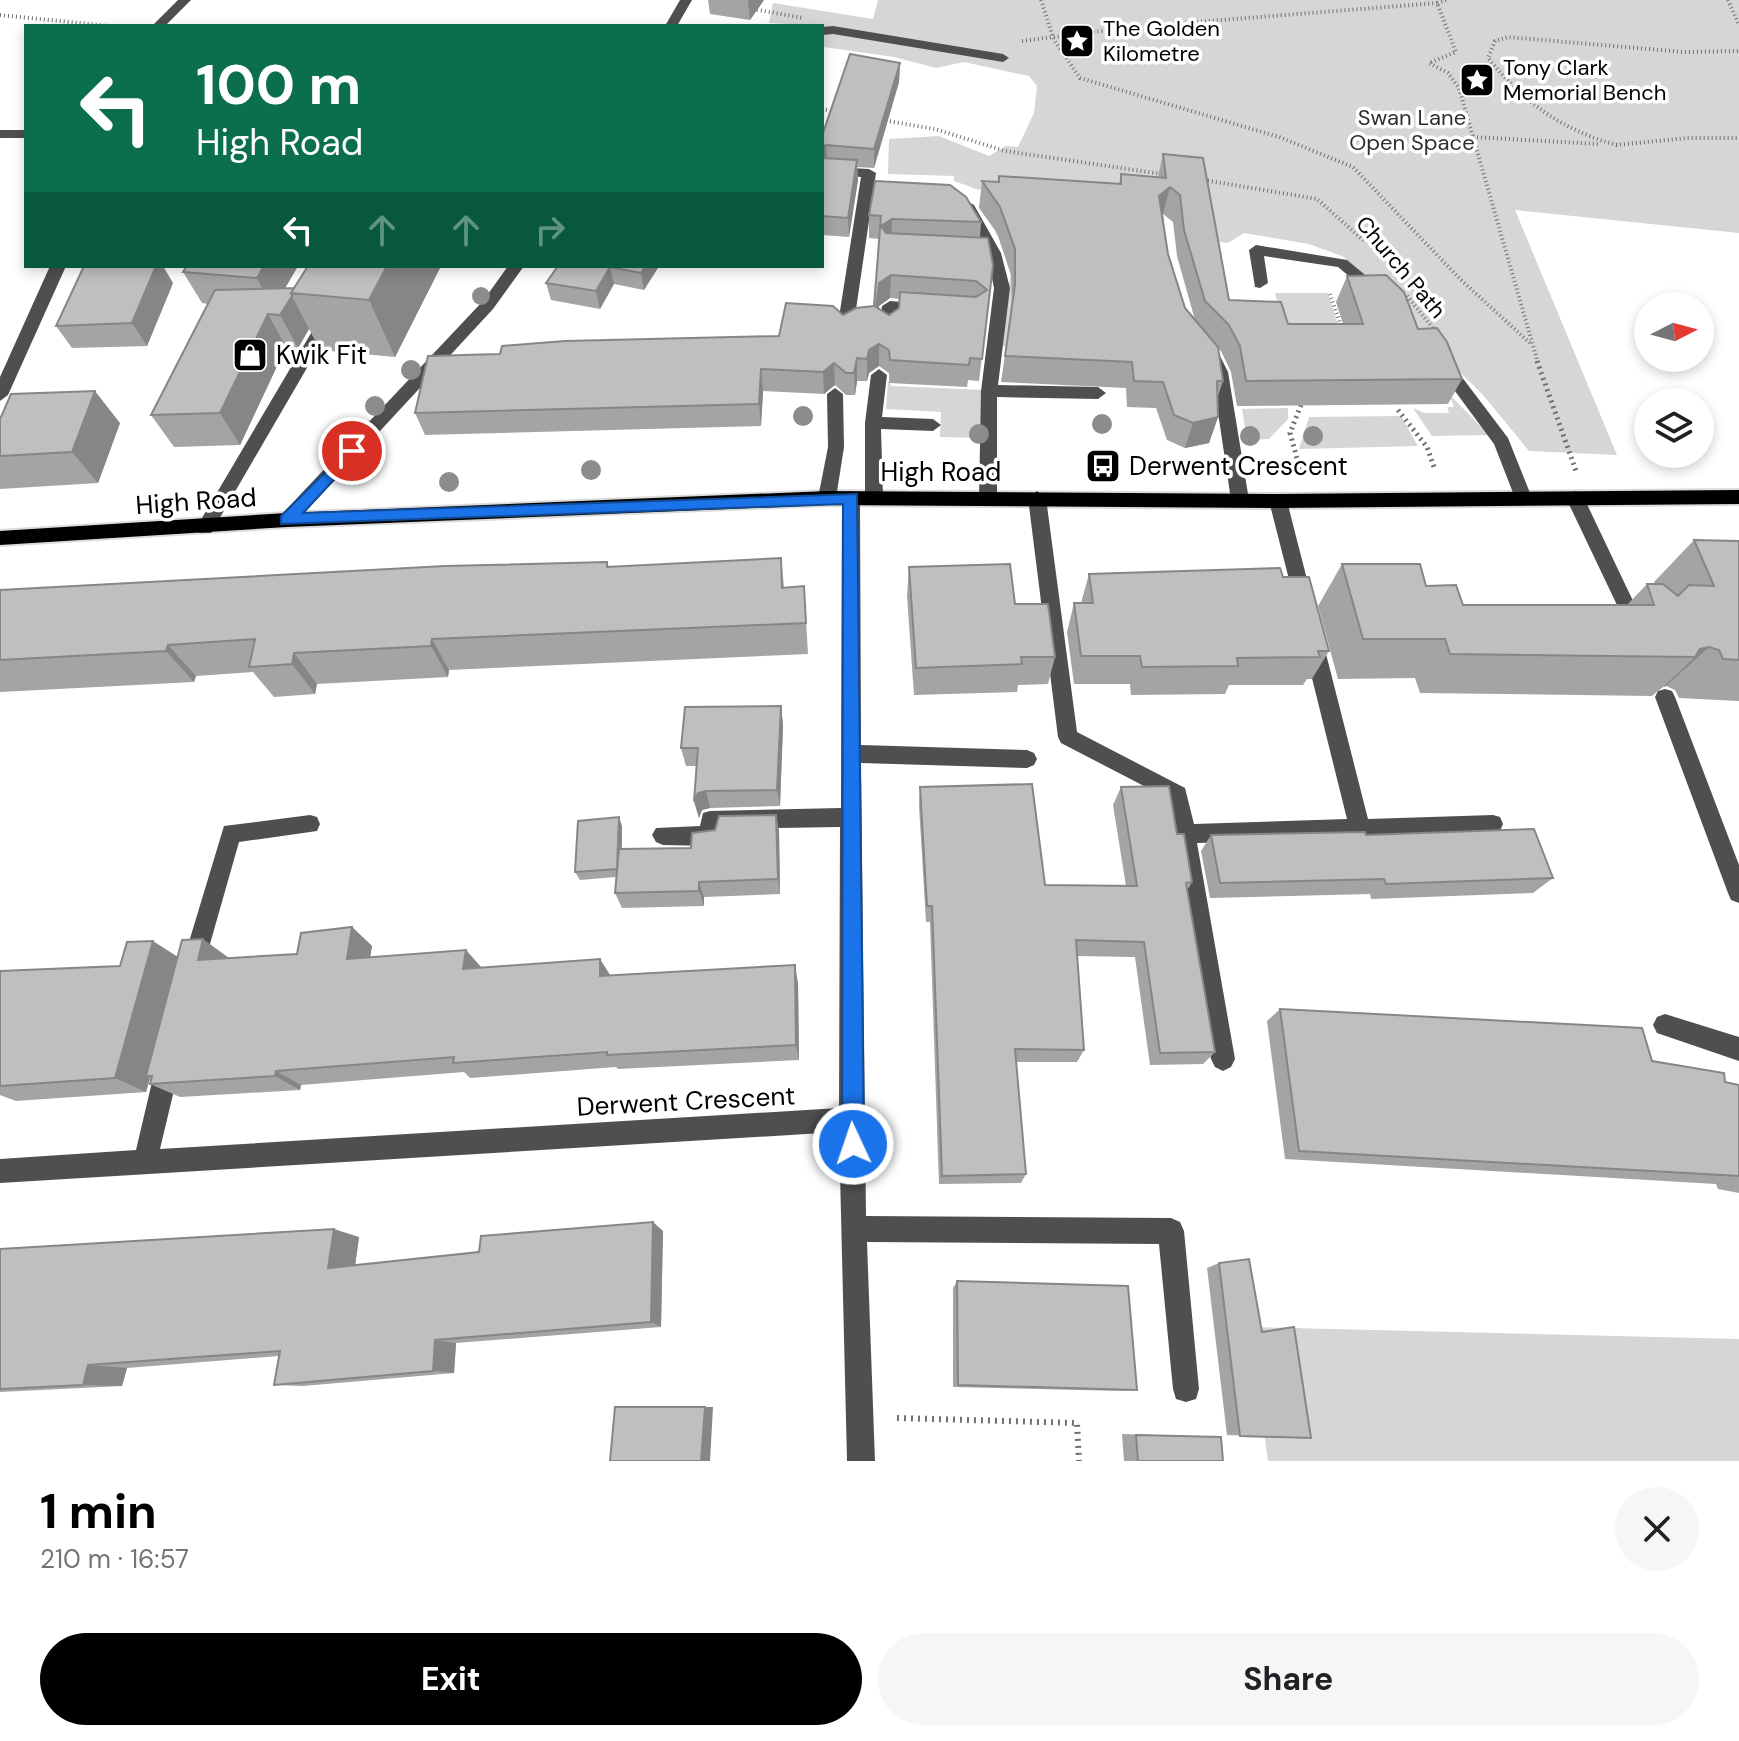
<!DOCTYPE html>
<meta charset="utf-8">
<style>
:root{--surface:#fff;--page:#f6f6f6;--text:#202124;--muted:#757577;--accent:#000}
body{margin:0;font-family:"DM Sans",sans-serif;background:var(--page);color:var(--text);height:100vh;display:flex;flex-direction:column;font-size:30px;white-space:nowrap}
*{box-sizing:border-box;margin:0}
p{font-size:26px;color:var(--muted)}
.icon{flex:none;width:44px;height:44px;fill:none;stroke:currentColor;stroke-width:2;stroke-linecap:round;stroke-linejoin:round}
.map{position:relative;height:1461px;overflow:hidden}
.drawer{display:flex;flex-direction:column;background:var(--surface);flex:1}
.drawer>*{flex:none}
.banner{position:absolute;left:24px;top:24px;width:800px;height:244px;border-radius:0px;box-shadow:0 4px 12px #0003;background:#0b6e4f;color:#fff;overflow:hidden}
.needle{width:52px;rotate:84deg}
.buttons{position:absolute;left:1634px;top:292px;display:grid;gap:16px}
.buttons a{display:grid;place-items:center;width:80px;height:80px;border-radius:50%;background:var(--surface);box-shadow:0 4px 12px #0003;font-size:40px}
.pin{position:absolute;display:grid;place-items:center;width:68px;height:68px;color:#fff;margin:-34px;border:4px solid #fff;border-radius:50%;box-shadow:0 2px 8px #0007}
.me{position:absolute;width:88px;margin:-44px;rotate:357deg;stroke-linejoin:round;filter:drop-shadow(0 0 6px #0008)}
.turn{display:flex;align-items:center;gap:28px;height:168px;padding:0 40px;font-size:36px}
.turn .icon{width:104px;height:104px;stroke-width:2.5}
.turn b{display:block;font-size:56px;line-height:68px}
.lanes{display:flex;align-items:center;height:76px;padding:0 40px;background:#0003;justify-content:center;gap:40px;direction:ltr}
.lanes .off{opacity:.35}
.round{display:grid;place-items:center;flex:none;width:84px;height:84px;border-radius:42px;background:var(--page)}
.summary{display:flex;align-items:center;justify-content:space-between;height:136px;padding:0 40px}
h1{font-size:48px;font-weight:700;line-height:60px;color:var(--accent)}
.cta{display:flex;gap:16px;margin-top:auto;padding:16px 40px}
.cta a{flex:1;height:92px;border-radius:48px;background:var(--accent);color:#fff;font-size:32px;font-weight:700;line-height:92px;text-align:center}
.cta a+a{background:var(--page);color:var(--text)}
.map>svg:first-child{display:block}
</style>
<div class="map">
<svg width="1739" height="1461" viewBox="0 0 1739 1461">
<rect width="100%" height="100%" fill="#fff"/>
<path fill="#d6d6d6" d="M878,0H1739V233L1515,210L1617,455L1529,451L1483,395L1344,257L1309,244L1244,233L1228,243L1208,240L1147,201L1034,347L1001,346L1011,271L1010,254L994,231L1025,233L997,183L979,190L954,181V176L888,174L889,139L939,136L989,156L1006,146L1018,147L1034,113L1037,86L1029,76L964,62L936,68L894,57L824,47L822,26L769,23L773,3L873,19Z
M1275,293H1328L1342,337H1287Z
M888,381L892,386L983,390V438L940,437L941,412L886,409Z
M1449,394L1489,435L1432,436L1413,408L1424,413H1449L1447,407H1454Z
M1288,408V419L1269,439L1247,440L1242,409Z
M1401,416L1418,446L1299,449L1309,417Z
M1249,1327L1739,1339V1461H1268Z"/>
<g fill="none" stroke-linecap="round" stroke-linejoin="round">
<g stroke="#dbdbdb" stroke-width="4">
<path id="major" d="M1739,490V504L1278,508L827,505L287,527L0,545V531L287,513L827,491L1278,494Z"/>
</g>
<path stroke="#717171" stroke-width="4" stroke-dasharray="1 3" stroke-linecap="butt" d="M1041,0L1054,40L1080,78L1279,137L1353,167L1460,279L1531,344
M1446,0L1437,3L1456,52L1429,63L1448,73L1459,88L1538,363
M1728,0L1739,25
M753,9L803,18
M0,15L109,26
M1022,41L1133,27L1437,3
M822,109L837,112
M882,120L935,129L1005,151L1162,174
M1473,137L1598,144
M1616,145L1687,138H1739
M1617,145C1561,130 1524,102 1488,58L1495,41L1508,37L1684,52L1739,51
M1204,180L1317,199L1364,241
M1330,294L1342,329
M1407,296L1436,332"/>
<path stroke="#717171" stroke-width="5" stroke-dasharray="2 4" stroke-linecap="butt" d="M1537,361L1576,471
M1301,405L1290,433L1301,473
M1398,410L1427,447L1435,470"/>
<path stroke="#717171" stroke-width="6" stroke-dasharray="2 5" stroke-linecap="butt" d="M897,1418L1077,1423L1079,1461"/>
<path fill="#4f4f4f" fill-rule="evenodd" d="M178,0H191L165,26H152Z
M680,0H692L677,26H665Z
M833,26L1003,54L1009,58L1003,62L833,34L822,35V27Z
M0,130H26V138H0Z
M831,167L869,169L876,173L853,330L845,335L837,330L861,177L826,174V168Z
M967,201L974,205L1001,253L1010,288L998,385L1098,387L1106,393L1098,399L997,397V498L988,505L979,498L981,391L994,288L988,258L967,257L960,252L967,247L984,248L960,205Z
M1256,245L1347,260L1387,293L1379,298L1374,297L1338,267L1264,256L1268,283L1260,288L1255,287L1249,250Z
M50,266H66L8,395L0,401V377Z
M508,266H524L493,309L293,525H281L278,520L281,515L483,301Z
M890,301L926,304L934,309L926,314L897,312L895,330L887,335L879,330L882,306Z
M328,313L336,318L211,533H199L196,528L199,523L320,318Z
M1214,354L1220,356L1228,372L1249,500L1240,507L1231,500L1212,372L1206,360Z
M1443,358L1449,360L1508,438L1532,498L1529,503H1517L1494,444L1435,364Z
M879,369L887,375L882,417L933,419L941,425L933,431L881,429L883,497L874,504L865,497V423L871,375Z
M835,388L843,394L844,447L836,498L827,505L818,498L828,447L827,394Z
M851,491L860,498L861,745L1027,750L1034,753L1037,759L1034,765L1027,768L861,763L866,1216L1171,1218L1180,1222L1184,1231L1199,1389L1196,1399L1186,1402L1176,1399L1173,1389L1159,1244L867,1242L875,1461H847L839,1132L0,1183V1159L136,1150L156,1065L160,1057L168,1053L176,1057L180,1065L160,1149L839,1108L840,827L721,829L718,843L711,846L663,845L656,842L652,835L656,828L700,826L703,813L710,811L841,808L842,498Z
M1037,491L1046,498L1077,732L1185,788L1194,824L1347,819L1303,642L1313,634L1323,642L1368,819L1493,815L1500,817L1503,824L1500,831L1493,833L1197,843L1235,1059L1231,1067L1223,1071L1215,1067L1211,1059L1169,799L1061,743L1058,737L1028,498Z
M1575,491L1584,498L1645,626L1643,631L1636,634L1627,626L1566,498Z
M1278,494L1287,501L1313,603L1304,610L1295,603L1269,501Z
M1665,689L1672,691L1675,697L1739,865V903L1731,900L1728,893L1655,697L1658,691Z
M310,815L317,817L320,824L317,831L239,842L204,965L201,973L193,976L185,973L182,965L224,826Z
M1665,1014L1739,1037V1061L1657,1033L1653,1025L1657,1017Z"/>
<use href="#major" fill="#000" fill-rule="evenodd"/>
</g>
<g fill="#8c8c8c">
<circle cx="481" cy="296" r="9"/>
<circle cx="411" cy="370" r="10"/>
<circle cx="375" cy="406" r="10"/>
<circle cx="803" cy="416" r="10"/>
<circle cx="1102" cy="424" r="10"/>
<circle cx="979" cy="434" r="10"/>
<circle cx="1250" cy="436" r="10"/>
<circle cx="1313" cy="436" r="10"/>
<circle cx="591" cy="470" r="10"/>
<circle cx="449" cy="482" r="10"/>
</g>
<path fill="#a4a4a4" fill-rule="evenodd" d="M708,0H764L750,20L710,14Z
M900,63L899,82L874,168L857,167L858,180L849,237L822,235V136Z
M1163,154L1229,300L1288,324H1343L1336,302L1347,276L1418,329L1462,379L1448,404L1237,406L1231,372L1221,351L1218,348L1223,381L1218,396V417L1209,443L1185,448L1167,440L1156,408L1127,407L1126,388L1001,382L1012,308L1011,275L997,233L979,208L982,181L1119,183L1121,174L1158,177ZM1163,214L1173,222L1177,256L1195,320L1185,308L1168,254Z
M869,215L981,222L980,238L993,265L979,381L968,380L967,387L889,383V373L879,366L869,373L867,381H857L855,395H846L835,385L824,394L763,391L761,426L425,435L415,413L500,354L779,336L843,315L874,306L879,239L869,238ZM890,298L900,299L899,308L889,315L879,309V306Z
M187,266H298L285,288H294L441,266L395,357L320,350L309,329L298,348L286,347L240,445L174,447L151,415L208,304L202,303L183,272Z
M558,266H659L644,290L614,284L600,309L551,300L546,283Z
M173,283L147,346L72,348L56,326Z
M0,417L120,423L98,483L0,489Z
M1694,540L1739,541V701L1679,698L1675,690L1666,686L1663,687L1652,696L1420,693L1415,678L1338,679L1318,606L1342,564L1463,605H1627L1647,584H1655L1654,582Z
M781,558L784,587L804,586L808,654L449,670L448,677L317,684L315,694L274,697L253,672L196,676L194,682L0,692V590L607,562L609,567Z
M909,567L1015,604L1055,657L1048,684L1018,685L1017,692L914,695L907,596Z
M1089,574L1329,651L1312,679H1307L1303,685H1229L1225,694L1131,695L1130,684H1074L1067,632L1074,603H1081Z
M781,706L783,725L780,806L710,808L702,810L699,818L694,801L696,766H686L681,748Z
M920,787L1045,885L1126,886L1113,805L1121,787L1177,834L1192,882L1187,891L1215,1052L1203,1064L1150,1065L1135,957L1077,956L1084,1050L1077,1062H1016L1026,1174L1021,1183L939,1184L930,922H926L919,806Z
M776,815L779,831L780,894L704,897V906L622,908L615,893L616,877L580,880L575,872L622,826V849L691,848L715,830Z
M1211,835H1366L1553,878L1533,893L1371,899L1370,894L1210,898L1201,851Z
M352,927L372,946L370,957L466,950L481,968L600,959L610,975L798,983L799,1060L618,1069L616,1067L470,1078L464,1072L301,1085L300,1090L180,1097L150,1084L151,1078H150L146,1092L16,1101L0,1095V971L120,966L178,957L229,958L297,954Z
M1280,1009L1739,1085V1193L1718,1189L1716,1184L1285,1159L1267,1021Z
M663,1231L661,1327L456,1343L454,1373L303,1386L274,1385L279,1356L127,1368L122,1386L0,1392V1249L359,1237L355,1265Z
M1219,1263L1262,1332L1311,1438L1227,1435L1207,1268Z
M957,1281L1137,1390L1123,1391L953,1387V1288Z
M1122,1434L1221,1437L1223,1461H1124Z"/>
<path fill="#868686" d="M749,0H764L750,20L748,1Z
M900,63L899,82L874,168V149Z
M826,145L827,164L822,167V147Z
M857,160L858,180L849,237L848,218Z
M1170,187L1163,214L1153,222L1159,196Z
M892,219L891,242L881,226Z
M156,266H163L173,283L147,346L132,323Z
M264,266H298L273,309L257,278Z
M387,266H441L395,357L369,300Z
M645,266H659L644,290L641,273Z
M610,267L614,284L600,309L596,291Z
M891,275L890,298L879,306L876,330V307L879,283Z
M292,296L309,329L298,348L280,315Z
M268,314L286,347L240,445L220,413Z
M879,344V366L869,373L867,381V359L869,350Z
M857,358V381L855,395L854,373Z
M834,363L835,385L824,394L823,372Z
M761,369L763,391L761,426L759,404Z
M95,391L120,423L98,483L72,452Z
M1218,417L1209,443L1185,448L1193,423Z
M432,639L449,670L448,677L431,646Z
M168,645L196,676L194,682L166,651Z
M1709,647L1666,686L1663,687L1695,657L1700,649Z
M294,653L317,684L315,694L292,664Z
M781,706L783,725L780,806L777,790Z
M706,791L710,808L702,810L699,818L694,801L698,793Z
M776,815L779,831L780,894L778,879Z
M619,817L622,826L621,877L618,869Z
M699,882L704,897V906L699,891Z
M352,927L372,946L367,977L347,959Z
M203,939L229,958L224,978L198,960Z
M153,941L181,959L146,1076L150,1078L146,1092L115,1078Z
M466,950L482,968L463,969Z
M600,959L611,977L600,976Z
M795,965L798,983L799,1060L796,1045Z
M276,1071L301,1085L300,1090L275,1076Z
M653,1222L663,1231L661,1327L651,1322Z
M334,1229L359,1237L354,1274L328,1268Z
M435,1340L456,1343L454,1373L433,1371Z
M88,1365L127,1368L122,1386L83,1385Z
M705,1407H713L710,1461H701Z"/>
<path fill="#bfbfbf" stroke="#868686" stroke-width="2" fill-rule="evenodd" d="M850,54L900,63L874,149L826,145L822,147V136Z
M1163,154L1203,158L1229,300L1281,302L1288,324H1363L1347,276L1386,275L1404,292L1418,329L1437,328L1447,342L1462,379L1246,381L1240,346L1229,325L1205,301L1184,230L1180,195L1170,187L1159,196L1168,254L1185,308L1218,347L1223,381H1217L1218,417L1193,423L1174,415L1163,382L1134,381L1132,362L1005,356L1015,285V249L1000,207L982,181L999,182V176L1121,184V174L1166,178Z
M822,158L857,160L848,218L822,216Z
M875,181L950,185L966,197L981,222L892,219L881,226L886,233L988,238L993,265L982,359L970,358L969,365L890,360L889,350L879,344L869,350L867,359L857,358L854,373H846L834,363L823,372L761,369L759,404L415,413L428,356L500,354L502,346L565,341L779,336L786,303L833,306L843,315L856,308L874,306L881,216L869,215ZM891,275L976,281L987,290L976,297L900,292L899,308L889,315L876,307L879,283Z
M84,266H156L132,323L56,326Z
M187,266H264L257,278L183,272Z
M308,266H387L369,300L291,293Z
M558,266H645L641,273L610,267L596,291L546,283Z
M294,288L291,293L292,296L280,315L268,314L220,413L151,415L215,290Z
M95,391L72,452L0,456V417H1L11,394Z
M1694,540L1739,541V660L1723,659L1719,650L1709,647L1700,649L1695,657L1450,654L1445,639H1363L1342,564H1420L1426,586L1456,585L1463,605H1654L1647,584H1663L1678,596L1689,585L1714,586Z
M781,558L782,588L804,586L806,623L432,639L431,646L294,653L292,664L249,667L255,639L168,645L166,651L0,660V590L445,566L607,562V567Z
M1010,564L1015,604H1048L1055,657H1021L1022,664L916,668L909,567Z
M1280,568L1283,577H1309L1329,651H1318L1320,657L1237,658L1238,666L1142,667L1140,656H1081L1074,603H1093L1089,574Z
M781,706L777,790L706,791L698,793L694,801L698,748H681L685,707Z
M1032,784L1045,885L1137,886L1121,787L1169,786L1177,834H1184L1192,882L1186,883L1215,1052L1160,1053L1144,942L1076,940L1084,1050L1015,1049L1026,1174L942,1176L932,906H927L920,787Z
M776,815L778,879L699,882V891L615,893L619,849L691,848L692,833L715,830L719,816Z
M619,817L617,869L575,872L578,821Z
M1534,829L1553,878L1386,884L1384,879L1220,883L1211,835L1365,832L1366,835Z
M352,927L347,959L466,950L463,969L600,959V976L795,965L796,1045L607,1055V1052L453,1063L454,1057L276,1071L275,1076L150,1084L152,1076H146L182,940L203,939L198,960L297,954L301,933Z
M153,941L115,1078L0,1086V971L120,966L127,942Z
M1280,1009L1642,1028L1652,1061L1724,1073L1725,1082L1739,1085V1176L1299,1151Z
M653,1222L651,1322L435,1340L433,1371L274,1385L280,1351L88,1365L83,1385L0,1389V1249L334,1229L328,1268L479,1252L481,1236Z
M1249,1259L1262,1332L1294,1327L1311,1438L1240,1436L1219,1263Z
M957,1281L1128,1286L1137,1390L958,1385Z
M615,1407H705L701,1461H610Z
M1136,1435L1221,1437L1223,1461H1138Z"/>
<path fill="#1a73e8" stroke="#114b97" stroke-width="2" d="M352,446L357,447V455L303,513L857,494L864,1144L860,1152L853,1155L845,1152L842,1144L843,504L281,524V516Z"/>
<defs>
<g id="sight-square" transform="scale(1.8)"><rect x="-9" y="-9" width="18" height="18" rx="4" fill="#000" stroke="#fff"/><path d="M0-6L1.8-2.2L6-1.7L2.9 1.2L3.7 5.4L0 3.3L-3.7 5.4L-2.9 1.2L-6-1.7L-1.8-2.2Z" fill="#fff"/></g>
<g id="shop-square" transform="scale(1.8)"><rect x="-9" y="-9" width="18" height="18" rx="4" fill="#000" stroke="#fff"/><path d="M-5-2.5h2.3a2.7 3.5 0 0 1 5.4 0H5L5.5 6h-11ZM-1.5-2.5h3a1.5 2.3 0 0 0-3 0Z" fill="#fff"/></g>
<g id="bus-square" transform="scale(1.8)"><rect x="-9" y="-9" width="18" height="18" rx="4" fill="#000" stroke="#fff"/><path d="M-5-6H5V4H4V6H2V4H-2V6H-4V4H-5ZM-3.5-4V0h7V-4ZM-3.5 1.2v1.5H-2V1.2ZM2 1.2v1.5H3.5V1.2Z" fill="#fff"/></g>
</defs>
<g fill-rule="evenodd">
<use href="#sight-square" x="1077" y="41"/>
<use href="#sight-square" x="1477" y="80"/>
<use href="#shop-square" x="250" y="355"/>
<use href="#bus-square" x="1103" y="466"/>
</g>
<g text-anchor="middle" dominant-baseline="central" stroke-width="7" stroke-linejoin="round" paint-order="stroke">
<g font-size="22" fill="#000" stroke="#fff" text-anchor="start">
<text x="1103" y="28">The Golden<tspan x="1103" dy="25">Kilometre</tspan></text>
<text x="1503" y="67">Tony Clark<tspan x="1503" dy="25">Memorial Bench</tspan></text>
</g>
<g font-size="22" fill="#2d2d2d" stroke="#fff">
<text x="1412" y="117">Swan Lane<tspan x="1412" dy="25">Open Space</tspan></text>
</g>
<g font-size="22" fill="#000" stroke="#fff">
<text transform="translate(1401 267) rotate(50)">Church Path</text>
</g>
<g font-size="26" fill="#000" stroke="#fff" text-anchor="start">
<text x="276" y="355">Kwik Fit</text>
<text x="1129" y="466">Derwent Crescent</text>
</g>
<g font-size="26" fill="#000" stroke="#fff">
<text x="941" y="472">High Road</text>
<text transform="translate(196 501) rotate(-4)">High Road</text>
<text transform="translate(686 1101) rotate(-3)">Derwent Crescent</text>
</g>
</g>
</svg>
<div class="buttons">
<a><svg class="needle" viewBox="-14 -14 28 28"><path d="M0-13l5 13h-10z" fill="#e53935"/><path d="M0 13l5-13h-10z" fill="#757577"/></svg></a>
<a><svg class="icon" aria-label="layers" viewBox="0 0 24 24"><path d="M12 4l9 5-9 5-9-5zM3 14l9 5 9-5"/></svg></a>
</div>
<div class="pin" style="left:352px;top:451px;background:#d93025"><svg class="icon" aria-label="arrive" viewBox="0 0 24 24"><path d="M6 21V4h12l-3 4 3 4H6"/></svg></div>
<svg class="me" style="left:853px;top:1144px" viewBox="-20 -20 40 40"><circle r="17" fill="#1a73e8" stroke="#fff" stroke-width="3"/><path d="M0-11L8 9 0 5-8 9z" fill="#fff"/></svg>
<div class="banner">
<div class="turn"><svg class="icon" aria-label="left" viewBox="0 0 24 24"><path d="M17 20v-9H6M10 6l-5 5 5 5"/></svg><div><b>100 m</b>High Road</div></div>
<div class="lanes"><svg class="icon" aria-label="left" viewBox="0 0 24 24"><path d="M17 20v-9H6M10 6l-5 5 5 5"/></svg><svg class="icon off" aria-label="ahead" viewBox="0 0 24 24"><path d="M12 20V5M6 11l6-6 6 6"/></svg><svg class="icon off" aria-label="ahead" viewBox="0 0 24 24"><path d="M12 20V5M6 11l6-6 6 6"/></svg><svg class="icon off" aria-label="right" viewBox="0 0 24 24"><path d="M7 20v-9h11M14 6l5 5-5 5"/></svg></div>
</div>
</div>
<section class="drawer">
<div class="summary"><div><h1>1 min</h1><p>210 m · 16:57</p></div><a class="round"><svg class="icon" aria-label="close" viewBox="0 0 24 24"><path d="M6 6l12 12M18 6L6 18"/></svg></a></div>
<div class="cta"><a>Exit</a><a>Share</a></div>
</section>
